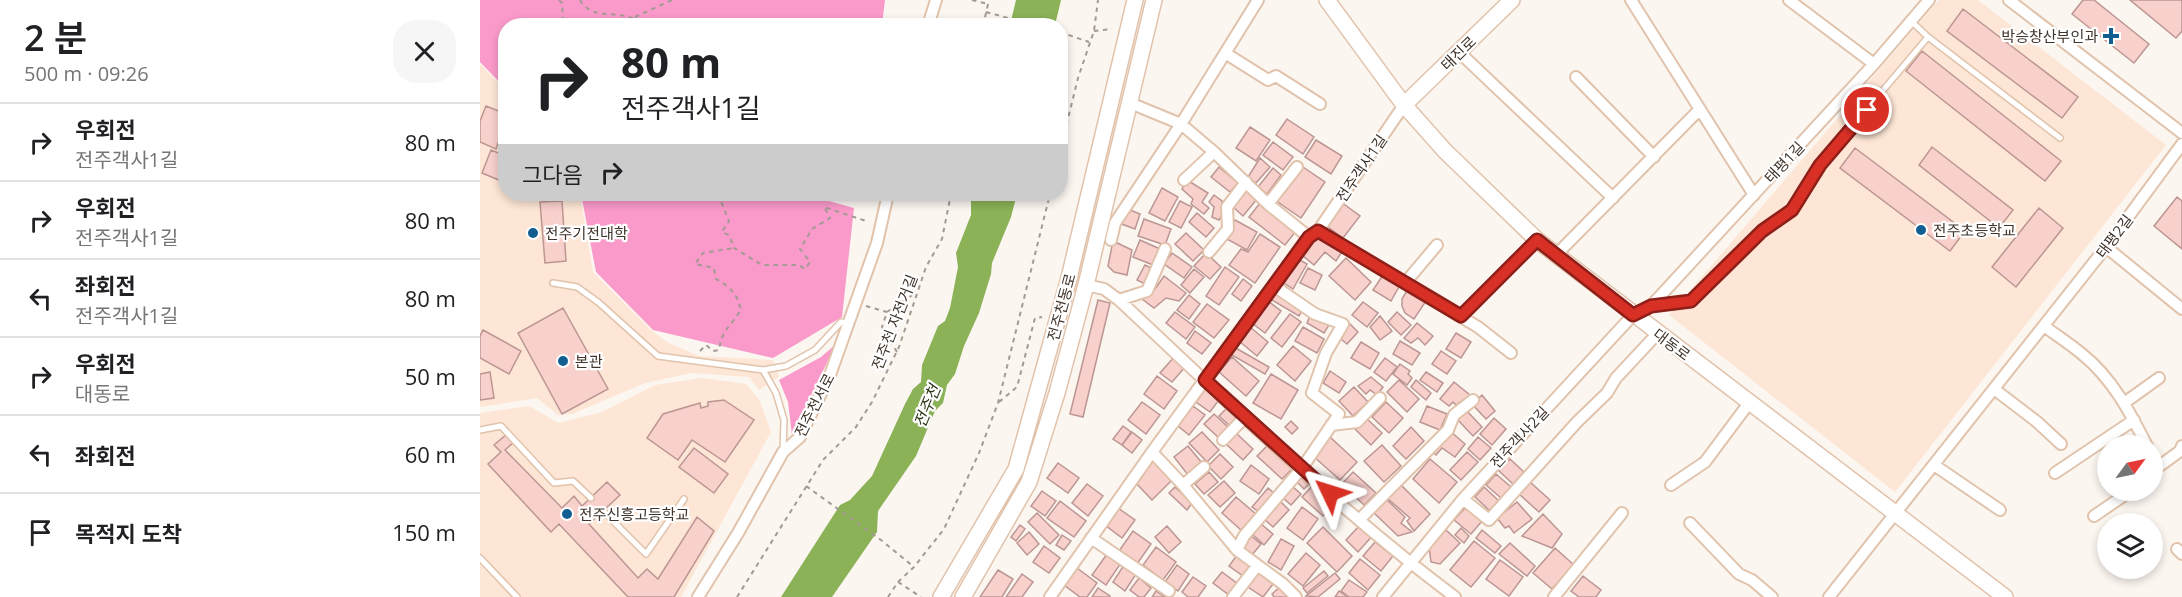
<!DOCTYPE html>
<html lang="ko">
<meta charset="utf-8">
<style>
:root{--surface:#fff;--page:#f6f6f6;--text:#202124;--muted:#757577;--line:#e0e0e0}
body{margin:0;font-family:"Open Sans","Noto Sans KR",sans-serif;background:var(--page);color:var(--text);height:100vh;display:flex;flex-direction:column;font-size:22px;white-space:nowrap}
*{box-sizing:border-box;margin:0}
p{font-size:20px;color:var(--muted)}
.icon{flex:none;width:33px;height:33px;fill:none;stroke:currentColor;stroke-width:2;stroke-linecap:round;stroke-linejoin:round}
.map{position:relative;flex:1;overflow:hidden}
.panel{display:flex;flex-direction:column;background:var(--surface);width:480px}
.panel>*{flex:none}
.top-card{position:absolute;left:18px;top:18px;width:570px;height:183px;border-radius:24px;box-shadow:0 3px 9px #0003;background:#fff;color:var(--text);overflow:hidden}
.needle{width:39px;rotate:57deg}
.fabs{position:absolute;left:1617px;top:435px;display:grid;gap:12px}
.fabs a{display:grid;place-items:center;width:66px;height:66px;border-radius:50%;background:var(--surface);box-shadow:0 3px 9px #0003;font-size:30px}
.pin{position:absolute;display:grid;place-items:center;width:51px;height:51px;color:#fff;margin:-26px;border:3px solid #fff;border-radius:50%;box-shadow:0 2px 6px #0007}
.me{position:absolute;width:66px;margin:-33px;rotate:311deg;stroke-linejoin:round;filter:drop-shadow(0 0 4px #0008)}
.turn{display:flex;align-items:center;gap:21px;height:126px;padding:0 24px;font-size:27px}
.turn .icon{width:78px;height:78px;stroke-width:2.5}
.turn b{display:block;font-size:42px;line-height:51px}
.then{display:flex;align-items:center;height:57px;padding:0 24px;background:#0003;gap:12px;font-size:22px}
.round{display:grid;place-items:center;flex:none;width:63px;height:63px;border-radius:24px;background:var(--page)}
.overview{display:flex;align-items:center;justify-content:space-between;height:102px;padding:0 24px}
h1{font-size:36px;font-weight:600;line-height:45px}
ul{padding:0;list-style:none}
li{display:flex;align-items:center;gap:18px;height:78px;padding:0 24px;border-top:2px solid var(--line)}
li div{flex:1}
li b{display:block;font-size:22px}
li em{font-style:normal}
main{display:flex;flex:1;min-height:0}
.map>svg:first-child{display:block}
</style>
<main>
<section class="panel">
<div class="overview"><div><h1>2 분</h1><p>500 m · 09:26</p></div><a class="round"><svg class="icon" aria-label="close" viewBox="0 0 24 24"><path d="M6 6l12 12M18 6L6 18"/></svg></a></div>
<ul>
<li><svg class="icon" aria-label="right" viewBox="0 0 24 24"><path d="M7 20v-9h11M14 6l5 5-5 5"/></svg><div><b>우회전</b><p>전주객사1길</p></div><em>80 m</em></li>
<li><svg class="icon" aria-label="right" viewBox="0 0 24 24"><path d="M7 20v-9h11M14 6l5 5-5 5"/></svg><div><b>우회전</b><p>전주객사1길</p></div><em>80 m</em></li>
<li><svg class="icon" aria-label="left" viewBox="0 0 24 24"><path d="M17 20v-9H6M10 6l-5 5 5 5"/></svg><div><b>좌회전</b><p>전주객사1길</p></div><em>80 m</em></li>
<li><svg class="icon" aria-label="right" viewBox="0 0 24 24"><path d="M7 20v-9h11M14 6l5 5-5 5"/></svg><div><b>우회전</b><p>대동로</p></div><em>50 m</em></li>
<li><svg class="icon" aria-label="left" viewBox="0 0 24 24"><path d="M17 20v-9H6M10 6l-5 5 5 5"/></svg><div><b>좌회전</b></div><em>60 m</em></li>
<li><svg class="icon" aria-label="arrive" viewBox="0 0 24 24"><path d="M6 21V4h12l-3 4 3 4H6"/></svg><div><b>목적지 도착</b></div><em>150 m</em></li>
</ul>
</section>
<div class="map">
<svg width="1702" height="597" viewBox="0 0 1702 597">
<rect width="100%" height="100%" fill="#fcf6f1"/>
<path fill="#fde6d5" d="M1459,0H1498L1686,145L1415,492L1189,315Z
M0,64L25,90L26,194H100L113,272L171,330L187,342L219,356L293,360L299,377L279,390L269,377L212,373L165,383L92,414L78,415L57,398L0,407Z
M222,378L266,384L279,399L291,432L201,597H0V413L49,406L78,423L122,412L175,385Z"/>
<path fill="#fa9aca" d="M0,0H405L402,25L26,26L25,88L0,62Z
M101,194H335L338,198L374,208L362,317L293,358L173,330L116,272Z
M356,344L312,435L308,402L299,380L341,357Z"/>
<path fill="#8bb256" d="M536,0H581L575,25H530Z
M491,194H537L531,217L512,263L511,274L499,313L484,346L475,374L467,385L463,403L455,411L436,456L398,511L397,532L352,597H301L360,505L370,500L392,476L425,404L433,389L441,382L442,365L458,326L465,321L470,308L478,267L476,253L491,215Z"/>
<path fill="#f8d0cc" stroke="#bc9692" stroke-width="1.5" d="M1603,0H1614L1669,44L1654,63L1592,14Z
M1650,0H1702V31L1696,38Z
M1483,9L1598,97L1582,118L1467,31Z
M422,19L433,21L432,26H419Z
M1442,51L1581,161L1565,181L1426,71Z
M6,106L26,114V146L18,143L16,149L0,142V121Z
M807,119L834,137L823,154L796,135Z
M770,127L790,140L776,161L756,148Z
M836,140L862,156L851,174L825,157Z
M793,142L813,157L803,170L783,155Z
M1452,147L1533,210L1519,228L1439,165Z
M1375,148L1485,231L1470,251L1360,168Z
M11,150L26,156V183L2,173Z
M780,158L790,167L776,183L768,177Z
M820,165L845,182L821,218L795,200Z
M739,167L758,183L750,192L731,177Z
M793,168L801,175L787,194L778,187Z
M707,180L728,193L722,202L729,208L724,214L711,204L713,199L702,189Z
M682,188L698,197L685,221L669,213Z
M766,189L777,199L763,216L752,206Z
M54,194H68L66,199Z
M343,194H354L353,198L342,196Z
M373,194H384L383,200L372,198Z
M734,195L742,201L743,214L739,220L732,217L734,207L729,202Z
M1697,197L1702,201V249L1674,226Z
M82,201L86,261L65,263L60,202Z
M700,201L712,207L701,228L689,222Z
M861,202L880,216L863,238L844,224Z
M780,203L816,231L805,245L769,217Z
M645,208L660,214L655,229L639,223Z
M1559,208L1583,228L1536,287L1512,267Z
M717,213L734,228L726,237L709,222Z
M664,219L691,229L685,245L658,236Z
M755,220L777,232L767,250L745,238Z
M706,233L724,250L713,261L695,244Z
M780,234L800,247L775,283L749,265L761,249L768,252Z
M837,234L863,250L856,261L845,252L834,265L822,255Z
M660,240L680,249L673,265L653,257Z
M633,241L652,250L647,275L634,272L628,266Z
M692,253L712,267L704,278L684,264Z
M726,253L741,267L730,279L714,266Z
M866,258L891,282L875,300L849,276Z
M818,259L827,264L813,289L804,283Z
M665,265L673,269L665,284L657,280Z
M745,267L759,277L739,305L726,296Z
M828,268L842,275L835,290L820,283Z
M714,269L724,277L710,293L701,285Z
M903,275L920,285L911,301L893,290Z
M684,276L706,293L699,301L686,298L674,308L662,299L675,289Z
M763,279L772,286L761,301L752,294Z
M928,289L946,301L934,319L925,313L922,306V299Z
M794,292L823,309L819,316L790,299Z
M709,295L720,304L709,319L697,310Z
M618,300L630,303L603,417L590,414Z
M788,301L801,311L785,333L772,323Z
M883,302L898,313L887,327L872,315Z
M727,304L749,320L734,338L713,322Z
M83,308L128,389L82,414L38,333Z
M695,312L715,327L706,339L686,323Z
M917,312L931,325L921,335L908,322Z
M810,314L821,322L802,347L791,338Z
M831,314L849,325L844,333L827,323Z
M900,316L912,331L900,340L890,327Z
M869,323L878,332L867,344L857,336Z
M937,323L953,336L945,345L938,338L931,343L924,338Z
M770,327L788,342L777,356L759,341Z
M823,327L844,339L837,353L815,341Z
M3,330L41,351L29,374L0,358V336Z
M715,331L731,343L722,354L707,343Z
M976,333L991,342L981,358L966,349Z
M920,341L940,353L932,365L913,354Z
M881,342L899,353L890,369L871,358Z
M813,346L831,361L815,381L797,365Z
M754,347L789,367L785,374L750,354Z
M961,351L976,361L967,374L952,364Z
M695,356L706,366L692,382L680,373Z
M752,357L779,381L766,396L739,372Z
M905,358L917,367L906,381L894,372Z
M920,364L930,371L928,374L932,378L927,385L913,374Z
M850,371L866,382L859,393L843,383Z
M10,372L14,398L0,400V374Z
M946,372L963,383L957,392L940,380Z
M791,374L818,390L801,419L773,403Z
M677,376L697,391L684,409L664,394Z
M891,377L903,387L897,395L890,390L886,394L878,386Z
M919,380L939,399L927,412L907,392Z
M936,380L951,393L946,400L931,387Z
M974,382L990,395L976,405L973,402L969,406L960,399Z
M727,387L741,397L730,412L716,402Z
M874,387L888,402L873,416L859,401Z
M1002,395L1015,411L1006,419L992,404Z
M244,400L274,420L245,462L212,440L198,460L167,438L183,414L220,403L221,408L228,406V402Z
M662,402L680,415L666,434L648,420Z
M906,402L923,418L909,433L892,417Z
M750,405L761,416L751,427L739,416Z
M713,406L725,415L709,435L698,426Z
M947,406L967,414L960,430L940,422Z
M986,410L1002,427L993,436L977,419Z
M734,414L749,428L739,438L724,424Z
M886,418L902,433L891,445L875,429Z
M1014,418L1026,429L1012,445L1000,434Z
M811,421L818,428L812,434L805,427Z
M643,426L651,432L642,445L633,439Z
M931,427L944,441L926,459L913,446Z
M970,431L985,444L975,457L962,448L956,455L951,451Z
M652,432L662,440L652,453L642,445Z
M722,432L739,450L727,462L709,443Z
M756,433L773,449L763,460L746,444Z
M27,434L35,441L25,450L82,508L94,496L102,506L127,482L140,495L109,524L158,578L167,569L178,579L217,517L234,531L194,597H148L79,524L71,532L8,464L21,452L14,445Z
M850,437L877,462L860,480L833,456Z
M998,437L1011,448L1000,460L988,449Z
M790,443L815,466L802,479L777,456Z
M902,445L921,466L904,482L884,461Z
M708,446L722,463L708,475L694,457Z
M214,448L248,474L234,493L199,467Z
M987,452L998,462L981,480L970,470Z
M740,454L753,467L741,479L728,466Z
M673,459L693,479L672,500L653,480Z
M950,459L977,482L959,503L933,479Z
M1030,459L1044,472L1033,484L1019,471Z
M578,463L599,478L588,493L567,478Z
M771,465L789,479L779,494L760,481Z
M729,472L738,482L724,494L715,484Z
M824,472L833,480L824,489L816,481Z
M873,472L896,493L884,505L862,484Z
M1016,474L1031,487L1021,498L1006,485Z
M744,481L755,493L740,507L728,495Z
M836,482L856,501L843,516L822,497Z
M1050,482L1070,500L1059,512L1039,494Z
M607,484L623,496L608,516L592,503Z
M920,484L950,514L934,531L927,521L930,518L907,498Z
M812,486L821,494L811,505L802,497Z
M695,487L712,503L707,510L689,493Z
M1004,487L1019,501L1010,511L995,497Z
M788,488L794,493L779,512L772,507Z
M562,491L576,501L565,516L551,506Z
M756,497L776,514L761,530L742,513Z
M905,498L925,517L921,523L932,532L918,536L893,512Z
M580,501L606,521L594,537L567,518Z
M800,501L809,510L793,527L784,519Z
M1037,502L1052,519L1034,533L1029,526L1025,528L1017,518Z
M987,506L1002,521L991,534L974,520Z
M822,507L838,519L823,540L807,528Z
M638,508L655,520L642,538L625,525Z
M557,513L579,535L570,544L548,522Z
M1063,514L1082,534L1072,548L1042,536Z
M780,523L793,534L784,545L771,533Z
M881,524L893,535L878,552L866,540Z
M540,525L545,529L536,541L531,537Z
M687,526L701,542L689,553L675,537Z
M843,527L872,556L857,572L827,543Z
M981,528L989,536L984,543L975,535Z
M966,530L980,543L960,564L951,562L949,546Z
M1002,530L1021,546L1015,553L996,538Z
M653,531L671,544L657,564L639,551Z
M549,532L559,544L547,555L537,543Z
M582,535L591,541L584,550L576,545Z
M770,535L781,544L772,555L761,545Z
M801,539L814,546L801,570L788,562Z
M994,541L1015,558L991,587L970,570Z
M895,542L913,556L901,571L883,556Z
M1030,543L1055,566L1047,576L1019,554Z
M564,546L580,558L569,573L553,562Z
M676,547L696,562L683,580L663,565Z
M1075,548L1094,565L1072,589L1053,573Z
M826,553L840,565L823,586L808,574Z
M627,554L641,563L626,585L612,575Z
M757,555L771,565L763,576L749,566Z
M880,559L900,575L888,590L869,573Z
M1020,560L1043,577L1029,596L1006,579Z
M644,565L656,574L645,591L633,582Z
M697,565L709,574L698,591L685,582Z
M597,568L617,583L607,597H600L584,585Z
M518,570L533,579L522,597H500Z
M844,571L848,576L827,593L823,588Z
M742,572L758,584L749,595L733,583Z
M778,573L793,584L783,597L768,587Z
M855,573L860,579L838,597L826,596Z
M542,574L553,582L542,597H526Z
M1103,576L1121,590L1116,597H1099L1091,591Z
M713,577L726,586L718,597H708L702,592Z
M659,578L671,588L664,597H659L650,590Z
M869,580L887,592L883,597H869L861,591Z
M802,585L812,597H794L792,594Z
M618,588L630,596V597H612Z
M676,591L685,597H672Z
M859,591L868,597H855Z"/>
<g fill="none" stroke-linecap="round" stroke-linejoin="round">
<g stroke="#e1c3ac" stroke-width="8">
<path id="lane" d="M1431,21L1448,37L1580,138
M73,283L97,287L118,302L178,356L283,370L296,393L304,420L303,451
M1174,305L1211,301L1282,231L1312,210L1340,165L1448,37
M283,370L306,366L335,350L361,322L369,323
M0,430L21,426L74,483L93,481L111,498
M123,511L166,554L204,499
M0,558L37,597"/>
</g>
<g stroke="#e1c3ac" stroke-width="14">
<path id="street" d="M1151,0L1274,195
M1309,0L1394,64
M1529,0L1702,133
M448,26L456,0
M979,52L1133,198
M745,53L788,80L796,76L840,104
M1096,77L1174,157
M650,103L701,124L734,152L788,204L829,237
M704,180L734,152
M788,204L817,167
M838,231L998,327L1031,353
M631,240L635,223L701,124L778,0
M1626,247L1702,309
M729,252L748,229L747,207L766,182
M1075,256L1220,109
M925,283L957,245
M606,285L624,289L639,300C748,402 856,508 975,597
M639,300L667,291L685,249
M981,316L1057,240
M1564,326C1576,335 1590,344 1602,354C1632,378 1650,412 1667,446
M1514,389L1556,421L1581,444
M1644,403L1679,378
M851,425L877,422L900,398
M743,440L765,417
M672,452L703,485L757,550L803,584L816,597
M1676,463L1681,465L1700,451L1702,446
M1454,465L1520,510
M1575,473L1654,420
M703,485L724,467
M1191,485L1225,462L1269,403
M983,499L1009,520L1097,422L1127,393L1136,378L1177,334
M1614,516L1652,490
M880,519L968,430L974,415L993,400
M1210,523L1259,574L1272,580L1292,597
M611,538L689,591
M1697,549L1702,554
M757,550L764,536L822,468L859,414L832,393L846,353L863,324L835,314L794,286
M218,597L258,533L303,452L320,437L350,375L397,243L408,194
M570,597L672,452L829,237L838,231L924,105
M753,597L777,566
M903,597L983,499L1153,315L1171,306L1394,64L1449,0
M1074,597L1142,513
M1349,597L1626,247L1702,144"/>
</g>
<g stroke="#e1c3ac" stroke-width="18">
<path id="secondary" d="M847,0L924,105L965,151L1057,240L1525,597
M924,105L1032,0
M461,597L536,469L589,278L655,0
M483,597L549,482L577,393L606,285L674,0"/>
</g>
<path stroke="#a39a93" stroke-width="2" stroke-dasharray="4.5 4.5" stroke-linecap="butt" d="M79,0L82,3L83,21L89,26
M100,0C113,24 143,5 164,26
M492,0L508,4
M506,12L557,26
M155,17L192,0
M503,26L509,0
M614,31L632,29
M580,32L609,42
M580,151L598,78L614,31L618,0
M238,194L249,221L242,232L249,235L254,248L282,265H319L325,269L330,262L320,249L332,229L350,218L344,207L389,222
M386,306L407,312
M220,351L226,345L233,351L239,350C242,329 251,326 261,310C257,294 251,287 236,279L234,268L215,264L223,253L254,248
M417,352L402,327L407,312L437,292
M519,402L537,387L555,318L562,317
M326,486L401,540L434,567
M418,582L441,597
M257,597L343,460L376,427L392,402L419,347L446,267L462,239L471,194
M408,597L418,582L434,567L464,529L499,453L518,403L570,194"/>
<use href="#lane" stroke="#fff" stroke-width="5"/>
<use href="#street" stroke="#fff" stroke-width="10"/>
<use href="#secondary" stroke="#fff" stroke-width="15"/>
</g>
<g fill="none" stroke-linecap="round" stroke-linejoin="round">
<g stroke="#8d1f18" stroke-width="15">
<path id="route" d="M850,493L725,380L829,237L838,231L981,316L1057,240L1153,315L1171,306L1211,301L1282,231L1312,210L1340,165L1387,110"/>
</g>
<use href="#route" stroke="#d93025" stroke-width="10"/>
</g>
<g fill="#125e91" stroke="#fff" stroke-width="2">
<path d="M1628 27h6v6h6v6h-6v6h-6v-6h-6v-6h6z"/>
<circle cx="1441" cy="230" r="6"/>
<circle cx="53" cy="233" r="6"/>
<circle cx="83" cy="361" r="6"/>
<circle cx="87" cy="514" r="6"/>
</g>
<g text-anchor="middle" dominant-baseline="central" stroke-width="4.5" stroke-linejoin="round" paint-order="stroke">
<g font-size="15" fill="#40342b" stroke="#fff" text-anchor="start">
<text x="1618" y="36" text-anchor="end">박승창산부인과</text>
<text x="1453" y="230">전주초등학교</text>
<text x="65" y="233">전주기전대학</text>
<text x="95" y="361">본관</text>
<text x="99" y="514">전주신흥고등학교</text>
</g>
<g font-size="15" fill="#40342b" stroke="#fff">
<text transform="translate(978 53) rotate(-44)">태진로</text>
<text transform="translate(1304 162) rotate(-47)">태평1길</text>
<text transform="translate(881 168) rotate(-56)">전주객사1길</text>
<text transform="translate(1634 236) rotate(-53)">태평2길</text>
<text transform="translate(581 307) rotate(-75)">전주천동로</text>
<text transform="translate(414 322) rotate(-69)">전주천 자전거길</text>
<text transform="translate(1192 344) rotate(37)">대동로</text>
<text transform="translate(334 405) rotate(-63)">전주천서로</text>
<text transform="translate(1039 437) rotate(-47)">전주객사2길</text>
</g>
<g font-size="16" font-style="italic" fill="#283712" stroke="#fff">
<text transform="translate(447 406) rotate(-68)">전주천</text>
</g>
</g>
</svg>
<div class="fabs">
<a><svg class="needle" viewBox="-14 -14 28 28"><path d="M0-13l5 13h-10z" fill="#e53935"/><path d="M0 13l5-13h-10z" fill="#757577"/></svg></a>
<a><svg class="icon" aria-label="layers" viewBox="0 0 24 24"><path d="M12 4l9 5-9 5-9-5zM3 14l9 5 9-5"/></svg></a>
</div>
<div class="pin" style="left:1387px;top:110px;background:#d93025"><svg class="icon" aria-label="arrive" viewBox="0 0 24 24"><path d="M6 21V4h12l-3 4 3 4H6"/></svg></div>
<svg class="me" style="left:850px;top:493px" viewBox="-20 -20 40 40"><path d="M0-17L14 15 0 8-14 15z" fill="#d93025" stroke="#fff" stroke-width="4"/></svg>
<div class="top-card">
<div class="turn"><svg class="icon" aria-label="right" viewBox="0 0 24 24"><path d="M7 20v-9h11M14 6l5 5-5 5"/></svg><div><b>80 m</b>전주객사1길</div></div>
<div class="then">그다음<svg class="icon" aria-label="right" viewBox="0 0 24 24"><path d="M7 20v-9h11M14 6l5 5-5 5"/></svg></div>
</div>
</div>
</main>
